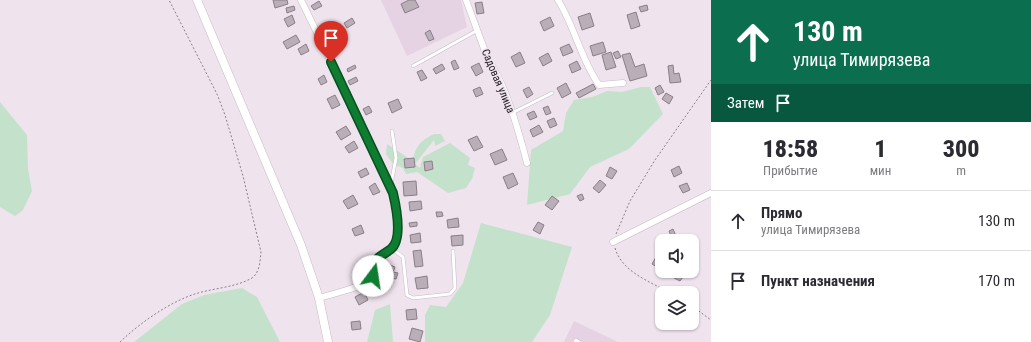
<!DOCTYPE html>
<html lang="ru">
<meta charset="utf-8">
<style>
:root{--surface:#fff;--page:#f7f7f7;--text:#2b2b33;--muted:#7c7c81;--line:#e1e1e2}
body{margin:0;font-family:"Roboto Condensed",sans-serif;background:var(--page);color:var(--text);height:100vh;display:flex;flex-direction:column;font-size:15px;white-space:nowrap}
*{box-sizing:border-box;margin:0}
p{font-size:13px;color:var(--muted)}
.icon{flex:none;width:22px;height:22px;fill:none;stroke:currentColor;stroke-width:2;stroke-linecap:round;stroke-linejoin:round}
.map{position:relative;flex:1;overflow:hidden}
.sheet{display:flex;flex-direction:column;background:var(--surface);width:320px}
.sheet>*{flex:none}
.guide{background:#0b6e4f;color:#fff;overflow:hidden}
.controls{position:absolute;left:655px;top:234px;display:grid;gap:8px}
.controls a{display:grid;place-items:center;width:44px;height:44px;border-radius:8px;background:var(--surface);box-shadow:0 1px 3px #0004;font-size:20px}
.pin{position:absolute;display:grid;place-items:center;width:34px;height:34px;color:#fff;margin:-41px -17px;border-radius:50% 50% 50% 0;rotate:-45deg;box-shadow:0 0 4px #0007}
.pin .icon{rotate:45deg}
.me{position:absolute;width:44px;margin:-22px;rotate:14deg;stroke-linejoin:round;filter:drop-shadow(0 0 3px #0008)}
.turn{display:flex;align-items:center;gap:14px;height:84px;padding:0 16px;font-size:18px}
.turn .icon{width:52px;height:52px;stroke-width:2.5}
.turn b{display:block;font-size:28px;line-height:34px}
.then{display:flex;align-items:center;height:38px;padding:0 16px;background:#0003;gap:8px;font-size:15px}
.eta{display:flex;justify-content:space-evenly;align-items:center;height:68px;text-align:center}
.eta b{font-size:24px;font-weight:800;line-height:28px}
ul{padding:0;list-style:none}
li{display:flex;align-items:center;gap:12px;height:60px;padding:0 16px;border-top:1px solid var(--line)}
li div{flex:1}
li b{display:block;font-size:15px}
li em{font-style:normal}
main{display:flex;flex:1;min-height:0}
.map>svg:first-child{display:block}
</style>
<main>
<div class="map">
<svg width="711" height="342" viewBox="0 0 711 342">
<rect width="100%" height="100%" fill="#efe3ee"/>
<path fill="#e5d3e3" d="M381,0H461L467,27L407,56Z
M574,321L618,342H564Z"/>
<path fill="#c4e2cb" d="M641,87H650L663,114L629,149L590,167L570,194L527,205L531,150L563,131L566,113L574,100L592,97L607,91L622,92Z
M0,102L27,135L28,169L32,191L23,210L15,216L0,207Z
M434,134H441L445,141L435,146L434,140L415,164L420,168L423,157L450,143L470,158L468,165L475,168L472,179L466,188L448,193L417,172L406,174L403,168L393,164L386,154L387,144L413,161C415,146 421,140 434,134Z
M481,223L572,247L550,315L532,342H425V315L430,305L446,307L463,283Z
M242,288L257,297L280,342H134L182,304L204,295Z
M390,304L393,342H367L375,310Z"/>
<path fill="#baaeb9" stroke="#8a7f89" d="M273,0H287L288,4L275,8Z
M409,0H415L419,7L405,13L401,4Z
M319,1L322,6L314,10L311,6Z
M482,2L484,13L477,14L475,3Z
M647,5L648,10L641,12L639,7Z
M294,6L295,10L287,13L286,8Z
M636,12L640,26L631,29L627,15Z
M590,13L594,26L582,30L578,17Z
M292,15L295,23L288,27L284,19Z
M550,17L554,26L544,31L540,22Z
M352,18L355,23L347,28L344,23Z
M329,26L333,31L325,36L322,31Z
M430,30L434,39L429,41L425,33Z
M296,35L300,42L287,49L283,42Z
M603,42L606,52L593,56L590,46Z
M306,44L309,51L301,55L298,49Z
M569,44L573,52L563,56L560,48Z
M618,51L621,57L616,59L613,53Z
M520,52L525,63L516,67L511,57Z
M611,52L616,67L606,70L602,55Z
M548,53L552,61L543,66L539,58Z
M630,53L635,67L644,64L647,76L630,81L622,55Z
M455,60L459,68L454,70L451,62Z
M577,61L581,69L572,73L569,65Z
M479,63L483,72L476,76L471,67Z
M442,64L445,69L436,74L433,69Z
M355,65L356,68L348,72L347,69Z
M673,65L674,74L679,73L681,82L670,83L668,66Z
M422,70L427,78L421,81L417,72Z
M324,75L327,82L321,85L318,79Z
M356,77L358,81L350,85L348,81Z
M566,83L571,93L562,98L557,88Z
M593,84L596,89L579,98L576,93Z
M660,85L664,92L658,95L655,88Z
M480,87L483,94L476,97L473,90Z
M529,87L533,94L527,98L523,90Z
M666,93L673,97L669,104L662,99Z
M335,95L340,105L332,109L327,99Z
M398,99L402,108L392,113L388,103Z
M369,106L372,112L366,115L363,109Z
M548,106L551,113L546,115L543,108Z
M534,111L537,117L530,120L527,114Z
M554,118L557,125L550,128L547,121Z
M539,125L543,132L533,137L530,130Z
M346,126L351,134L341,140L336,132Z
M477,136L483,147L474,151L468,140Z
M354,141L358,148L349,153L345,147Z
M502,149L507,160L495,165L490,154Z
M414,158L415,167L405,168L404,159Z
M432,161L433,169L425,171L424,162Z
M679,166L682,173L674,177L671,170Z
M610,167L617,171L612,179L606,176Z
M366,168L369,174L361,178L358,172Z
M513,173L518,184L508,189L503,177Z
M600,180L606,185L599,193L593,188Z
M416,181L417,195L404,196L403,182Z
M375,183L380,192L373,195L369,187Z
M687,183L690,190L683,193L679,186Z
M582,194L584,199L580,201L577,196Z
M353,195L358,204L348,209L343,201Z
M552,196L559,201L552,210L545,205Z
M421,201L422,209L410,211L409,202Z
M436,212H442L443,216L437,217Z
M458,218L459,227L448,228L447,220Z
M417,222V226L410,227L409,223Z
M538,222L544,225L540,234L533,230Z
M361,225L364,233L355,236L352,229Z
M673,229L676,236L672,238L669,231Z
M420,233L421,242L411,243L410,235Z
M463,235V245L452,246L451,236Z
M421,250L423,266L415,267L413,251Z
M656,257L661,260L657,267L652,264Z
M388,264L395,267L393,272L398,273L396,279L391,278L390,282L383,280Z
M677,273L683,277L680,281L674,278Z
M427,276L428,288L417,289L415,278Z
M364,292L368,300L359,305L355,297Z
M416,309L417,319L407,320L406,310Z
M360,321L361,329L352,330L351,322Z
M412,328L423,331L420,342L409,339Z"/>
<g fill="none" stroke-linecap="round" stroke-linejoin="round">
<g stroke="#c6bbc5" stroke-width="4">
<path id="service" d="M413,66L476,31
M512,113L552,93
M391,184L396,158L392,131
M392,249L403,257L407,295L413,298L450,294L455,288L453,251
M575,342L576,340L579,342"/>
</g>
<g stroke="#c6bbc5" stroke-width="7">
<path id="minor" d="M301,0L391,185C396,200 403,233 393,247C390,251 382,254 378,258C376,263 376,270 373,276C368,287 331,294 319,298
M466,0L489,62C506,83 520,136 527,163
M558,0C575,27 581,60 599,85L623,83
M613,242L711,193"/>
</g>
<g stroke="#c6bbc5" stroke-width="9">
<path id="secondary" d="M197,0L301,245L319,298L328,342"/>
</g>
<path stroke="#898088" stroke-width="1" stroke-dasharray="2 2" stroke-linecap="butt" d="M616,234L630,201L655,160L711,80
M615,248C622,272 649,281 670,293
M692,306L711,320
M120,342C141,322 171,301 198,293C216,288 236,287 252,278C260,272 260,261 261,252L243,176L225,115L217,94L169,0"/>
<use href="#service" stroke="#fff" stroke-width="3"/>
<use href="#minor" stroke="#fff" stroke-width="6"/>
<use href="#secondary" stroke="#fff" stroke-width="8"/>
</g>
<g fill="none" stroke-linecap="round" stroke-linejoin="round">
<g stroke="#095120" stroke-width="10">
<path id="route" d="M331,62L393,193C396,206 403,239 391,249C387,252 382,255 378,258L373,276"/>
</g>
<use href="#route" stroke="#0e7c31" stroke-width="7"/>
</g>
<g text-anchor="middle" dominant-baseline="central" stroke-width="3.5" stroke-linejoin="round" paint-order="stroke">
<g font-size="11" fill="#252024" stroke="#efe3ee">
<text transform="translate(498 81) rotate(67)">Садовая улица</text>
</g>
</g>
</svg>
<div class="controls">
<a><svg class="icon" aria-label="sound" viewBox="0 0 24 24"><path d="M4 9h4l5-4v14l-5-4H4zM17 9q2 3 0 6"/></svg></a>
<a><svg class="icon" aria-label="layers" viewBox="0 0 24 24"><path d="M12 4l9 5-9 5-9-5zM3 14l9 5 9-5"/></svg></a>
</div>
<div class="pin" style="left:331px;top:62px;background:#d93025"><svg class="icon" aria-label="arrive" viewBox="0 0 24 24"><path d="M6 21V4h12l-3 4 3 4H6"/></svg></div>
<svg class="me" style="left:373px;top:276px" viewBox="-20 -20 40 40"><circle r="19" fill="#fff"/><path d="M0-13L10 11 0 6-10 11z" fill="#0e7c31"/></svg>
</div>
<section class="sheet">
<div class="guide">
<div class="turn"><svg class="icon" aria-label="ahead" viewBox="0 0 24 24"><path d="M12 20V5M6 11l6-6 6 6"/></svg><div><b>130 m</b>улица Тимирязева</div></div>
<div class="then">Затем<svg class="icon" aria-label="arrive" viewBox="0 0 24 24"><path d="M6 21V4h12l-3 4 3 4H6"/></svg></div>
</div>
<div class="eta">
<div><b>18:58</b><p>Прибытие</p></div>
<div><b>1</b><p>мин</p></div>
<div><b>300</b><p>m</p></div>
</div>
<ul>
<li><svg class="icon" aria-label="ahead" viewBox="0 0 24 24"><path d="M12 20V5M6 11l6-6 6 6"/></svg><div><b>Прямо</b><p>улица Тимирязева</p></div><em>130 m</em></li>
<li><svg class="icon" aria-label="arrive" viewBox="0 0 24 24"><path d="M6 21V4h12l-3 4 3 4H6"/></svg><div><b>Пункт назначения</b></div><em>170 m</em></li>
</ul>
</section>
</main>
